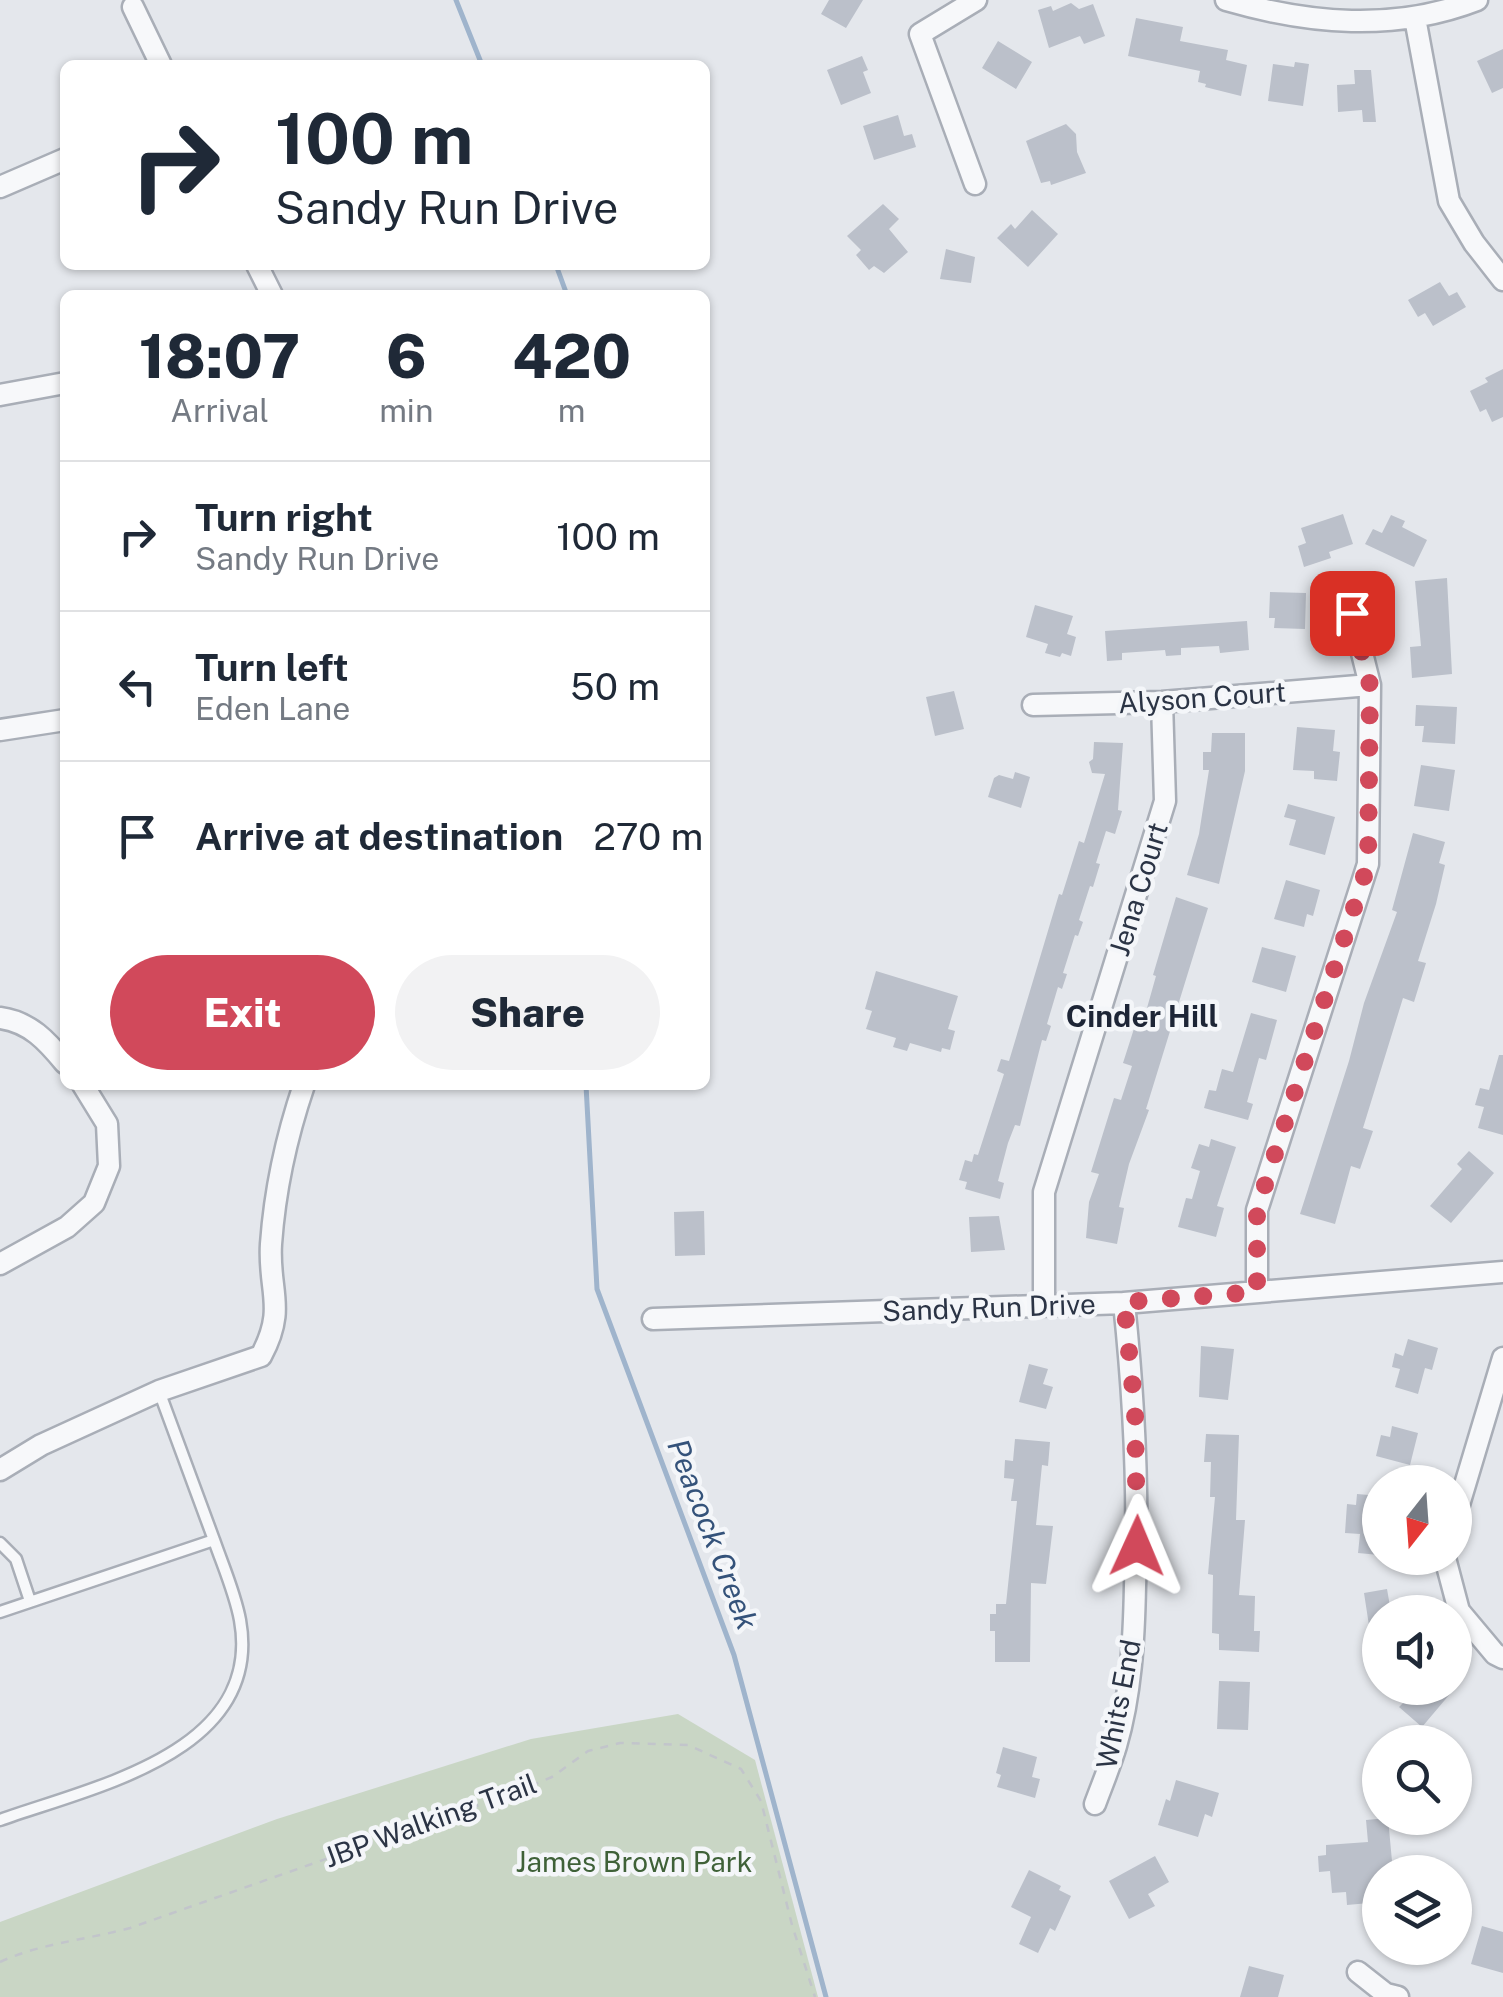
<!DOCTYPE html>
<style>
:root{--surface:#fff;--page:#f2f2f3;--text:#1f2937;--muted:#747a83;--line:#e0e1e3;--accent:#d1495b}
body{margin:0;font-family:"Public Sans",sans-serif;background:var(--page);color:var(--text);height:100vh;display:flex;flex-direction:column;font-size:38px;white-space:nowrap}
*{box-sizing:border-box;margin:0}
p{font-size:32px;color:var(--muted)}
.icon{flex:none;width:55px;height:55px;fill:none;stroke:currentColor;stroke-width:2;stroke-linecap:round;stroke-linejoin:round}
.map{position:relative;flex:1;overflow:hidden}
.sheet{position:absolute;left:60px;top:290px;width:650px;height:800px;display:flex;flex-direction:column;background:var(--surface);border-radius:15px;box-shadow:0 2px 8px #0004}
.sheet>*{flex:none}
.top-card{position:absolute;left:60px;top:60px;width:650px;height:210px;border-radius:15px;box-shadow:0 2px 8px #0004;background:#fff;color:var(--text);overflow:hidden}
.needle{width:65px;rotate:197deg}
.tools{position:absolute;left:1362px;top:1465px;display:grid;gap:20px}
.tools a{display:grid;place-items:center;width:110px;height:110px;border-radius:50%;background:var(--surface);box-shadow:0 2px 8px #0004;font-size:50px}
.pin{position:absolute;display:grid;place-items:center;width:85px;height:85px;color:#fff;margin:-42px;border-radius:20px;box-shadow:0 5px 15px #0006}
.me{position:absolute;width:110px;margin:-55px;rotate:1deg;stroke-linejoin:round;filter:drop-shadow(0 0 8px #0008)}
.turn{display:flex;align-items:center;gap:35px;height:210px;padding:0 50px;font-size:45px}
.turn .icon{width:130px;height:130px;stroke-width:2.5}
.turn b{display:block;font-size:70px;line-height:85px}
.eta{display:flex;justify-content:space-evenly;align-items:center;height:170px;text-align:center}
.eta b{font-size:60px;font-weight:800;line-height:70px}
.primary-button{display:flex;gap:20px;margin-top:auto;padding:20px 50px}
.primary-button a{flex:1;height:115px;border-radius:60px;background:var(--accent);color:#fff;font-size:40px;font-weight:800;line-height:115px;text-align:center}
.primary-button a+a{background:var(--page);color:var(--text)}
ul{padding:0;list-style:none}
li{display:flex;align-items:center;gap:30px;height:150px;padding:0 50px;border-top:2px solid var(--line)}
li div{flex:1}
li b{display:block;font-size:38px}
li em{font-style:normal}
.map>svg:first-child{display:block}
</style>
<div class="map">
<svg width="1503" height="1997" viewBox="0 0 1503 1997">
<rect width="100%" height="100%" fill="#e4e7ec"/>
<path fill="#c9d6c5" d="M678,1714L755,1760L818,1997H0V1922L277,1819L531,1739Z"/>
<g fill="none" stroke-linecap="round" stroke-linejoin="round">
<path stroke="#9fb4cc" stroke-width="5" d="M456,0L482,65
M556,265L567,295
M586,1085L597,1289L734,1655L826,1997"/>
</g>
<path fill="#bbc0ca" d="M829,0H863L846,28L821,14Z
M1071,3L1079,9L1093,4L1105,36L1084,44L1080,36L1049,48L1038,10L1051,6L1053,11Z
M1136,18L1183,27L1180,41L1228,50L1226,60L1247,65L1241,96L1205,87L1206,84L1198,82L1200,71L1128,56Z
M998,41L1032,62L1016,89L982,68Z
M1503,49V88L1492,93L1477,61Z
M862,56L868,70L863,72L871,93L841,105L827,70Z
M1295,62L1309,64L1303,106L1268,101L1273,64L1294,67Z
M1354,70H1371L1376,122H1363L1362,110L1338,112L1337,85L1355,84Z
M898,115L904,136L912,134L916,147L874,160L863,126Z
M1066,124L1076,134L1077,152L1086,173L1051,185L1050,181L1041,183L1026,141Z
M883,204L899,219L889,229L908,252L884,273L874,266L869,270L856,255L861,250L847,236Z
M1032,210L1058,234L1028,267L997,238L1011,224L1015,229Z
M946,249L975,257L971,283L940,279Z
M1440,282L1449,296L1457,292L1466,307L1433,326L1425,313L1418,317L1408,300Z
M1503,369V417L1492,422L1486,409L1480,412L1470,391L1488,382L1485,378Z
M1343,514L1353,544L1329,552L1331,558L1304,567L1298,546L1306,543L1301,528Z
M1391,515L1405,521L1402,527L1427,540L1414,567L1365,544L1373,529L1382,533Z
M1447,578L1452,674L1412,678L1410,647L1421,646L1415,581Z
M1270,592L1306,593L1305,629L1274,628L1275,618H1269Z
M1035,605L1073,616L1067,634L1076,637L1071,656L1062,653L1060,657L1045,653L1048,644L1026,637Z
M1247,621L1249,650L1220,653L1219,646L1181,648V655L1166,656L1165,650L1122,653V660L1107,661L1105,631Z
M954,691L964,729L935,736L926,697Z
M1416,705L1457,707L1455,744L1422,742L1424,726H1415Z
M1297,727L1335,730L1333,751L1340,752L1337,781L1314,779V771L1293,770Z
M1212,733H1245V771L1219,884L1187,875L1199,834L1209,770H1203V752H1211Z
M1094,742L1123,743L1118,810L1122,811L1115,834L1106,831L1096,863L1100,864L1093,887L1090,886L1079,920L1083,922L1078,936L1075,935L1063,973L1067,974L1062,989L1058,987L1047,1024L1051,1026L1046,1041L1042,1040L1020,1126L1015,1125L1008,1143L998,1181L1004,1183L1000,1199L965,1189L967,1182L959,1180L965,1160L972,1162L974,1154L978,1155L1004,1074L997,1071L1001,1059L1009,1061L1059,894L1062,895L1079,841L1084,843L1105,774L1092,773L1089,762L1093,759Z
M1421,765L1455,770L1449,811L1414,806Z
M1015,772L1030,777L1021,808L988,797L994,778L999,775L1013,779Z
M1288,804L1335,817L1325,855L1289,845L1296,820L1284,817Z
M1413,833L1445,842L1439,863L1445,865L1436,904L1418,961L1426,963L1414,1002L1403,998L1363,1128L1373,1131L1360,1169L1351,1166L1335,1224L1300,1214L1349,1061L1364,1003L1397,912L1392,910Z
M1286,880L1320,890L1313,916L1307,914L1304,927L1274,919Z
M1176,897L1208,908L1146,1109L1149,1110L1129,1164L1119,1207L1124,1208L1117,1244L1086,1238L1089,1202L1099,1174L1091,1172L1114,1098L1121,1100L1132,1066L1123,1063L1139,1013L1145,1015L1156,976L1153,975Z
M1262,947L1296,956L1286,992L1252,982Z
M876,971L958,996L948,1029L955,1031L950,1050L942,1048L941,1052L910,1043L907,1051L893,1047L896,1038L866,1029L872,1011L865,1009Z
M1251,1013L1277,1020L1266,1060L1259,1058L1247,1102L1253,1104L1248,1120L1204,1108L1209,1090L1216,1091L1222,1069L1233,1072Z
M1499,1055H1503V1135L1478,1128L1484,1107L1475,1105L1480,1088L1489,1090Z
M1211,1139L1236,1147L1217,1206L1224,1208L1216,1237L1178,1227L1186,1198L1192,1199L1200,1171L1191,1168L1199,1144L1209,1147Z
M1469,1151L1494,1173L1451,1223L1430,1206L1462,1169L1457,1164Z
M704,1211L705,1255L675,1256L674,1212Z
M999,1216L1005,1250L971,1252L969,1217Z
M1408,1339L1438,1348L1432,1370L1425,1368L1418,1394L1395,1387L1400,1369L1392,1367L1395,1353L1403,1356Z
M1201,1346L1234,1349L1228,1400L1199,1397Z
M1029,1364L1048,1369L1043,1384L1053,1387L1046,1409L1019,1402Z
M1392,1426L1418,1433L1410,1465L1376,1456L1381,1435L1390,1437Z
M1206,1434L1239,1435L1236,1520H1245L1239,1595L1255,1596L1254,1631H1260L1259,1652L1219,1650V1634L1212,1633L1213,1575L1208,1574L1215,1497H1210L1211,1462H1204Z
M1015,1439L1050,1442L1048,1466L1042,1465L1036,1525L1053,1526L1046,1584L1031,1583L1030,1662H995V1631H990V1614H996V1604H1006L1017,1501H1011L1014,1479L1004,1478L1005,1460L1013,1461Z
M1357,1494L1380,1496L1379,1555L1358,1553L1360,1534L1345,1533L1347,1504L1356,1505Z
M1387,1589L1391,1612H1380V1645H1372L1364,1593Z
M1219,1681L1250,1682L1248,1730L1217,1729Z
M1390,1688H1455L1422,1727L1399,1707L1405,1701Z
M1003,1747L1037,1757L1032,1777L1040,1779L1035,1798L997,1787L1001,1775L996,1773Z
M1176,1780L1219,1793L1212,1817L1205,1814L1198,1837L1158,1825L1166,1799L1170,1801Z
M1388,1818L1393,1872H1380V1902L1347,1905L1346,1892L1332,1893L1330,1871L1319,1872L1318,1856L1326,1855V1845L1368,1842L1366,1820Z
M1155,1856L1169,1882L1148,1894L1155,1906L1129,1919L1109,1881Z
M1029,1870L1061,1886L1059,1890L1071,1896L1055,1931L1050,1928L1038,1953L1019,1944L1031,1917L1011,1907Z
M1482,1926L1503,1932V1973L1471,1964Z
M1249,1966L1284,1975L1278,1997H1240Z"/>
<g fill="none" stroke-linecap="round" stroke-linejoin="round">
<g stroke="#a9aeb7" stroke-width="15">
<path id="lane" d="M0,1543L16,1559L30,1601
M0,1612L214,1540L159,1391
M0,1820C92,1787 264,1753 240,1620C235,1593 223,1566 214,1540"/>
</g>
<g stroke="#a9aeb7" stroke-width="25">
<path id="street" d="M1226,0C1309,24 1394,32 1477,0
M133,7L161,65
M1415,18L1449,201L1474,243L1503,280
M975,184L920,34L976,0
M0,187L65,159
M257,265L272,295
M0,395L65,383
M1033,705L1162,702L1370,685
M0,730L65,720
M0,1018C30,1022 47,1041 65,1063
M0,1264L67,1227L94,1203L109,1166L107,1124L83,1085
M1257,1292V1210L1368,864L1370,685L1352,613
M1044,1305V1192L1165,801L1162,702
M653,1319L1124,1303L1503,1272
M0,1470L41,1445L159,1391L261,1356C287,1308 268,1291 271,1244C275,1188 286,1138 304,1085
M1455,1518L1503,1358
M1445,1558L1459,1611L1495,1654L1503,1658
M1095,1804C1102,1785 1110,1766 1116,1746C1131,1695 1134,1639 1135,1586C1139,1491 1134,1398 1124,1303
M1358,1972L1386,1994L1398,1997"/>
</g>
<path stroke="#c2c5cb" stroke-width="2.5" stroke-dasharray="8 8" stroke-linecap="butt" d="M0,1962C41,1943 86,1940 130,1928L516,1792L552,1777L588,1751L620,1743L688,1745L741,1769L761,1801L792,1925L815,1997"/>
<use href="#lane" stroke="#f7f8fa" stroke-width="10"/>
<use href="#street" stroke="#f7f8fa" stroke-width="20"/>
</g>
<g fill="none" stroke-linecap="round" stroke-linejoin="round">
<path stroke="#d1495b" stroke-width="18" stroke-dasharray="0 32.4" d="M1137,1546L1135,1410L1124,1302L1257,1292V1210L1368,864L1370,685L1352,613"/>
</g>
<g text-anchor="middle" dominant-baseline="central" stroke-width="9" stroke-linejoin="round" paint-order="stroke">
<g font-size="28" fill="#2b3445" stroke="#f4f6f9">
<text transform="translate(1202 697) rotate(-4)">Alyson Court</text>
<text transform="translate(1138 889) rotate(-73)">Jena Court</text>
<text transform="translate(989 1307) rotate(-2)">Sandy Run Drive</text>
<text transform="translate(1118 1704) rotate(-79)">Whits End</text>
<text transform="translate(430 1820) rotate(-20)">JBP Walking Trail</text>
</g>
<g font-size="28" fill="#3f6138" stroke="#f4f6f9">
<text x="634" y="1861">James Brown Park</text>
</g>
<g font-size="30" font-weight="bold" fill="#1d2536" stroke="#f4f6f9">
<text x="1142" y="1016">Cinder Hill</text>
</g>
<g font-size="30" font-style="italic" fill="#34527a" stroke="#f4f6f9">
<text transform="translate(713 1534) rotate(69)">Peacock Creek</text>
</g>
</g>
</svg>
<div class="tools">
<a><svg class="needle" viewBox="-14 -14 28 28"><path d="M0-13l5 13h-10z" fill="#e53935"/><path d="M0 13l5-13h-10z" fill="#747a83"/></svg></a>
<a><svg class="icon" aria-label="sound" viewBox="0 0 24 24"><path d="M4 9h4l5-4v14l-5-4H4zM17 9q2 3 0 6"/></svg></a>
<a><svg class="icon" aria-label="search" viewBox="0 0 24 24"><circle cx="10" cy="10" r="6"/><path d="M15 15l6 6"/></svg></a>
<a><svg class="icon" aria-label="layers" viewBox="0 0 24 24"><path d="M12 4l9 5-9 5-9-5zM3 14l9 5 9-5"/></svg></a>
</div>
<div class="pin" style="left:1352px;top:613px;background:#d93025"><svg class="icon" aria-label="arrive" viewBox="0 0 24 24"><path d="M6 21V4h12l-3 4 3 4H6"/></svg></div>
<svg class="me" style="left:1137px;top:1546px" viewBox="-20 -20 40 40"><path d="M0-17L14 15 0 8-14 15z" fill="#d1495b" stroke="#fff" stroke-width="4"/></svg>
<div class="top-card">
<div class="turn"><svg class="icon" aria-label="right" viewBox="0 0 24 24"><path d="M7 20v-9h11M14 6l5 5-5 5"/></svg><div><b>100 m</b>Sandy Run Drive</div></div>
</div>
<section class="sheet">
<div class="eta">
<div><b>18:07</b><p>Arrival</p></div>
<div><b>6</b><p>min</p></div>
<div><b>420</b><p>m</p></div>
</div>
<ul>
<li><svg class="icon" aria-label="right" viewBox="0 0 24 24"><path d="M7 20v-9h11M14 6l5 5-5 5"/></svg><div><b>Turn right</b><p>Sandy Run Drive</p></div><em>100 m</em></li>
<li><svg class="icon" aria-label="left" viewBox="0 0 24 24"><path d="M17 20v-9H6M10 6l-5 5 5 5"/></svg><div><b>Turn left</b><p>Eden Lane</p></div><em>50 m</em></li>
<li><svg class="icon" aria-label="arrive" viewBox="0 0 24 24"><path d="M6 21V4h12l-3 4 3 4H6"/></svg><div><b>Arrive at destination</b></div><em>270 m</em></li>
</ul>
<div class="primary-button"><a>Exit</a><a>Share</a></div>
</section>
</div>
